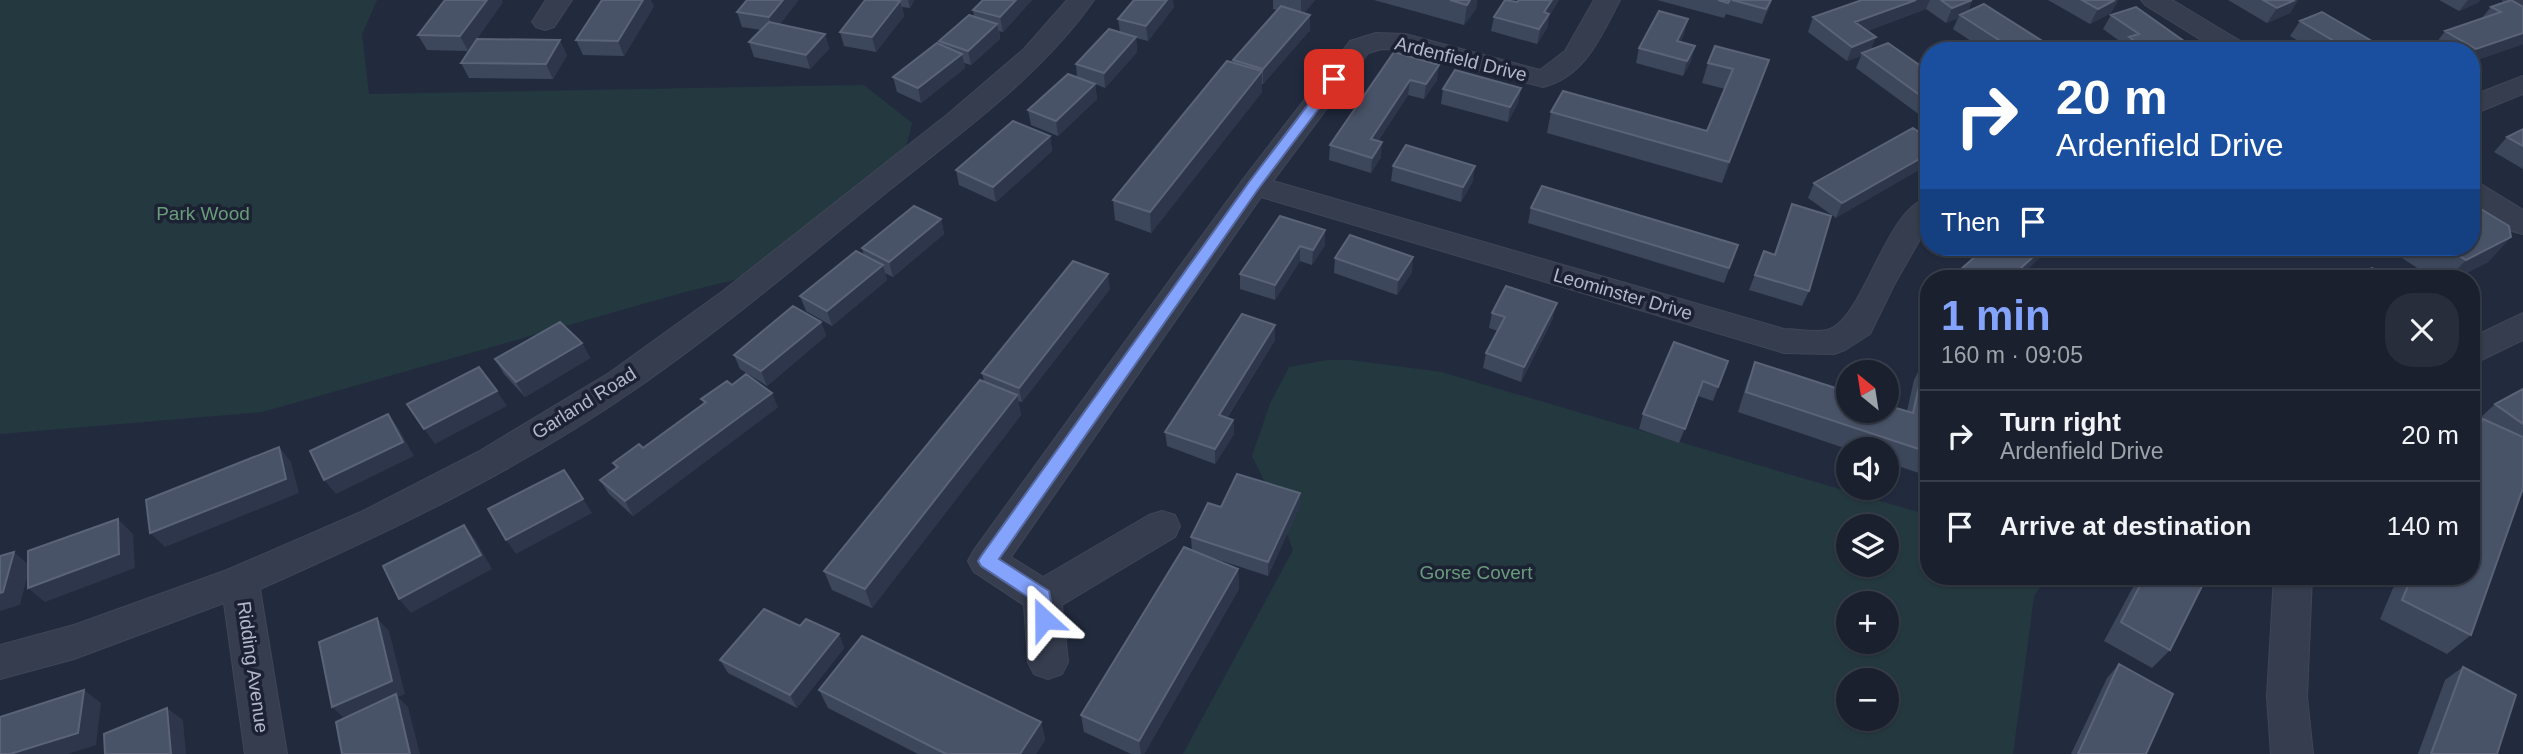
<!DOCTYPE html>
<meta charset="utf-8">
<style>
:root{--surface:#1a202e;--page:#272d3a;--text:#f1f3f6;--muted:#9fa3aa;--line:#383e4a;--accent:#84a3fd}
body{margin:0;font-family:Arial,sans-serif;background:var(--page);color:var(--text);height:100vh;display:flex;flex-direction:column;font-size:26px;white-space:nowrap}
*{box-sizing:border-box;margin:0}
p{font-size:23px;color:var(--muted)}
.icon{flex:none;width:38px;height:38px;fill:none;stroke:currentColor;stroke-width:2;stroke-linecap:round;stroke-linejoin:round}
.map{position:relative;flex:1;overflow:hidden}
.panel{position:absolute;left:1920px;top:270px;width:560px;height:315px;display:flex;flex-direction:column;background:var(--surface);border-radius:28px;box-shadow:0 2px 5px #0004,0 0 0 2px var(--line)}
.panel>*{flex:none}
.top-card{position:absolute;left:1920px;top:42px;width:560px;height:214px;border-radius:28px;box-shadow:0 2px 5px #0004,0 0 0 2px var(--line);background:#1a4fa0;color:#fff;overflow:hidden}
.needle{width:46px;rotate:330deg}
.controls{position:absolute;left:1836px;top:360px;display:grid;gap:14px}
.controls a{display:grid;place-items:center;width:63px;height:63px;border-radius:50%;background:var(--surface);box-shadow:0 2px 5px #0004,0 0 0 2px var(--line);font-size:35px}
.pin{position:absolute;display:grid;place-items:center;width:60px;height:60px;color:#fff;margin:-30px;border-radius:14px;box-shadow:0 4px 10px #0006}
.me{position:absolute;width:77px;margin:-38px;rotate:336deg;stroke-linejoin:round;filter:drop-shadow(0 0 5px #0008)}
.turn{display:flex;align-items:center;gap:24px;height:147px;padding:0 21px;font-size:32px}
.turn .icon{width:91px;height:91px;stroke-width:2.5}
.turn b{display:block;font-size:49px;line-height:60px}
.then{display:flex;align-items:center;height:66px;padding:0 21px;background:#0003;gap:14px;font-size:26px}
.round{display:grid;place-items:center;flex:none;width:74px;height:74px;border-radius:28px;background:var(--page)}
.head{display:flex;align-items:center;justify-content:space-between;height:119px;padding:0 21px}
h1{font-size:42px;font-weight:800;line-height:52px;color:var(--accent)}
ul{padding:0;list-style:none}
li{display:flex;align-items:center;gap:21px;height:91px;padding:0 21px;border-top:2px solid var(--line)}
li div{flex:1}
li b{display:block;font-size:26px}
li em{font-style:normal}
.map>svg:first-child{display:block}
</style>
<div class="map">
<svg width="2523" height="754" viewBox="0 0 2523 754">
<rect width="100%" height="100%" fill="#222b3e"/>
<path fill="#24393f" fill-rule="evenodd" d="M0,0H377L362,34L369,94L864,85L912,123L905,150L750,276L685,292L262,412L0,434Z
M1328,360H1350L1441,372L1928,515V576H2048L2034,596L2013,754H1183L1293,550L1277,506L1252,456L1270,404L1289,367ZM1848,527H1886V565H1848ZM1848,604H1886V642H1848ZM1848,681H1886V719H1848Z"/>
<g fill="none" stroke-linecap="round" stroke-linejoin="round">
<g stroke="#3f4657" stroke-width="2">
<path id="street" d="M546,0H572L554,27L545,30L536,27L532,22Z
M1067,0H1094C1041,76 960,133 888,191C805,259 722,329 634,390C517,471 389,532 260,589L287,754H245L224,603L74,659L0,679V645L74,625L227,570L361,512L478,452L609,373L723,291L948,114L1024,49Z
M1594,0H1620C1601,36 1585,77 1543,87L1404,50L1382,49L1368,53L1273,181L1784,329C1797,329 1814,333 1827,330C1863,322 1885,208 1928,198V225L1894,285L1870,334L1845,350L1834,354L1784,353L1261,197L1011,557L1043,577L1149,515L1162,511L1175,515L1180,526L1175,537L1062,605L1068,662L1062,674L1048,679L1034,674L1028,662L1024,605L974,572L968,561L974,550L1244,178L1350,41L1376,33L1405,34L1540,70L1565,51Z
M2141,0H2172L2247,45L2251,51H2219L2145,5Z
M2503,0H2523V12L2507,5Z
M2523,76V94L2471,115V96Z
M2471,181L2481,184L2523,210V234L2512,231L2471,205Z
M2523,313V340L2471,365V338Z
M2274,576H2312L2307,697L2313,754H2271L2267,697Z"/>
</g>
<use href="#street" fill="#363d4e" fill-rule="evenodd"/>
</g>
<path fill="#3d475c" d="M747,0L780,24L825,34L829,49L810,69L754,57L749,42L761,30L742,27L737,12Z
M865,0H914L910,8L902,7L904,16L876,52L844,46L840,32Z
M983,0H1032L1003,32L999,31L1000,39L971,65L964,63L965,68L921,103L897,92L893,77L940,44L939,41L974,17L973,10Z
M1273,0H1315L1304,13L1310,15V30L1263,84H1262V92L1151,233L1115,220L1113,200L1233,63V60L1277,10L1273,9Z
M1374,0H1477L1476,9L1464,25Z
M1519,0H1559L1549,16L1547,28L1537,44L1491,31L1494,17L1517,2Z
M1657,0H1772L1762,24L1726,14L1724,18Z
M1862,0H1972L1968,11L2058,51H1986L1953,29L1958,18L1946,23L1926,9L1867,31L1872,49L1928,71V121L1856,68L1861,56L1847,61L1808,32L1813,17Z
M2048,0H2118L2111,13L2090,24Z
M2228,0H2298L2290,13L2267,23Z
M2439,0H2480L2477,3L2459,11Z
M503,2L468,51L427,50L418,35Z
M654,6L624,56L583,55L576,40Z
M1174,7L1148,41L1136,38L1137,52L1105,88L1095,84L1097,99L1058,136L1031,125L1028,110L1077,77L1076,64L1120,32L1118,19Z
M2491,7H2523V44L2471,62V51H2442L2434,46L2445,31L2481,19Z
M2111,15L2188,44L2184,51H2121L2125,45L2103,29Z
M2300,21L2389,51H2315L2290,36Z
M1684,34L1680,42L1691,61L1683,76L1636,63L1639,48Z
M1394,52L1437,80L1424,99L1408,95L1378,141L1381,157L1371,173L1329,160L1330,145Z
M567,55L553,79L469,78L461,63Z
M1769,60L1762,81L1722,183L1547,133L1551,112L1707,131L1725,89L1702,83L1708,63Z
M1521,88L1518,103L1508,122L1441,104L1443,89Z
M1913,128L1836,218L1808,198L1814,183Z
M2523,129V169L2494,152L2507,137Z
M1050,136L1052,151L996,202L959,185L956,170Z
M1393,166L1473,181L1461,202L1391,181Z
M1792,204L1809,291L1802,306L1749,290L1764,251L1774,254Z
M1531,208L1738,245L1724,283L1528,223Z
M941,219L944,234L893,277L885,273L887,280L832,326L806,311L800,296L864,256L862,248Z
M1325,230V245L1312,265L1300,261L1275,300L1240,289V274Z
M2511,237L2488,262L2456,278H2433L2394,253L2370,247H2471Z
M1335,258L1412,272L1397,295L1334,273Z
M1110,289L1022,402L1018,401L1021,415L872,608L832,590L824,571L984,381L982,373Z
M1492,313L1553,318L1521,382L1483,368L1486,353L1498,331L1489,328Z
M821,322L826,336L767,386L740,369L734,355Z
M1275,325V340L1227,418L1233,420L1234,434L1215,464L1167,446L1165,432Z
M1928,325V476L1886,462V450H1850L1738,412L1747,383L1755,362L1907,411L1914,380L1921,366H1919Z
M582,343L590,358L525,397L504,374L495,359Z
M1728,361L1713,401L1698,396L1679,443L1639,429L1643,414Z
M2523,389V488L2471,635L2447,654L2380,619L2393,588L2407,576H2471V430L2481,420L2479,419L2495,404Z
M701,399L778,407L633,516L609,494L600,480L616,469L613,463L643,448L704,404Z
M1300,493L1299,508L1268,576L1198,553L1238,569L1239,589L1144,754H1131L1084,732L1081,715L1192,551L1191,537L1221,507Z
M2139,576H2207L2170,650L2152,668L2104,641Z
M800,626L839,634L844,648L797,708L728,673L720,660Z
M2119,664L2146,754H2071L2107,678Z
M2463,667L2497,754H2418L2445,680Z
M819,690L1041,722L1045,740L1036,754H918L828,708Z"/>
<path fill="#2d364b" d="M487,0H502L503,2L468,51L460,36Z
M643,0H651L654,6L624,56L618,41Z
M783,0H799L774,32L769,17Z
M908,0H914L910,8Z
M1016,0H1032L1003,32L1000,17Z
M1167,0H1173L1174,7L1148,41L1146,26Z
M1301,0H1315L1301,17Z
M1470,0H1477L1476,9L1464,25L1467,5Z
M1552,0H1559L1549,16L1547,28L1537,44L1544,12Z
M1771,0H1772L1770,6L1762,24Z
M1916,0H1930L1926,9L1850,37L1855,22Z
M1972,0L1966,15H1960L1958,18L1946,23L1952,8Z
M2115,0H2118L2111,13L2090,24L2098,9Z
M2295,0H2298L2290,13L2267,23L2277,8Z
M2468,0H2480L2477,3L2459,11Z
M900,1L904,16L876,52L872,37Z
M1310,15V30L1263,84V69Z
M1688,19L1684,34L1673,56L1677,41Z
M997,24L1000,39L971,65L968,51Z
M2523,33V44L2471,62V56L2476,49Z
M825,34L829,49L810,69L806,55Z
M1136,37L1137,52L1105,88L1104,73Z
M1876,37L1870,52L1862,53L1861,56L1847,61L1852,47Z
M560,40L567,55L553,79L546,64Z
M2188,44L2184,51H2166Z
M1695,46L1691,61L1683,76L1687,61Z
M962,54L965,68L921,103L918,88Z
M1769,60L1762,81L1722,183L1729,162Z
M1439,65L1437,80L1424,99L1426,84Z
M1262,71V92L1151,233L1150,212Z
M1410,80L1408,95L1369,154L1371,139Z
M1095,84L1097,99L1058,136L1056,121Z
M1521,88L1518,103L1508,122L1510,107Z
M1050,136L1052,151L996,202L993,187Z
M1382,142L1381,157L1371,173L1372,158Z
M1928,154V165L1836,218L1842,203Z
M1475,166L1473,181L1461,202L1463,187Z
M941,219L944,234L893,277L889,262Z
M1325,230V245L1312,265L1313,250Z
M2511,237L2488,262L2456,278H2449L2466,260Z
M1300,246V261L1275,300V285Z
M2044,247H2052L2018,278H2010Z
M1413,257L1412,272L1397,295L1398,280Z
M883,265L887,280L832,326L827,311Z
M1108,274L1110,289L1022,402L1019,388Z
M1557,303L1553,318L1521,382L1524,367Z
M821,322L826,336L767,386L761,371Z
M1275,325V340L1219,430V415Z
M582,343L590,358L525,397L516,382Z
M497,391L507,406L435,444L424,429Z
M772,393L778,407L633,516L625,501Z
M1017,395L1021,415L872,608L865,589Z
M388,414L399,429L414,456L336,494L324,480Z
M1233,420L1234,434L1215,464V449Z
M279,447L291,462L299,493L165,547L150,533Z
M1300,493L1299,508L1268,576V562Z
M583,499L592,513L516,554L506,540Z
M118,519L133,534L135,568L45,602L28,588Z
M464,525L475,539L492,569L411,613L399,599Z
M14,552L30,566L20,605L0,611V593Z
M1238,569L1239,589L1144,754H1141L1139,741Z
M377,618L389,631L405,694L398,697L408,707L420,754H410L346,720L332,707Z
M839,634L844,648L797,708L790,695Z
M84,690L101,703L96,745L68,754H10Z
M167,708L183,720L186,754H171Z
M1041,722L1045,740L1036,754H1020Z"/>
<path fill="#495368" stroke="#5a6377" stroke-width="2" d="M445,0H487L460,36L418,35Z
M602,0H643L618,41L576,40Z
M747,0H783L769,17L737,12Z
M865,0H893L900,1L872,37L840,32Z
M983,0H1016L1000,17L973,10Z
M1134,0H1167L1146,26L1118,19Z
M1450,0H1470L1467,5Z
M1505,0L1517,2L1519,0H1552L1544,12L1549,14L1539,29L1494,17Z
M1718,0H1730L1728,3Z
M1732,0H1771L1766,9Z
M1862,0H1916L1855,22L1876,37L1852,47L1813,17Z
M1941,0H1972L1952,8Z
M2082,0H2115L2098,9Z
M2263,0H2295L2277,8Z
M2511,0L2523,7V33L2476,49L2445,31L2501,12L2491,7Z
M1984,4L2058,51H2016L1960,15Z
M1281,6L1310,15L1263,69L1233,60Z
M2136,7L2188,44L2166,51H2148L2129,37L2139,34L2111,15Z
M1659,11L1688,19L1677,41L1695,46L1687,61L1639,48Z
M2322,12L2389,51H2351L2300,21Z
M969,15L997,24L968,51L939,41Z
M769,22L825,34L806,55L749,42Z
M1109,29L1136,37L1104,73L1076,64Z
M477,39L560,40L546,64L461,63Z
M937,43L962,54L918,88L893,77Z
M1888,43L1928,71V101L1862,53Z
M1715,46L1769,60L1729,162L1551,112L1563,91L1707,131L1733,69L1708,63Z
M1394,52L1439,65L1426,84L1410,80L1371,139L1382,142L1372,158L1330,145Z
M1227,61L1262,71L1150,212L1113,200Z
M1455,70L1521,88L1510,107L1443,89Z
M1068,74L1095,84L1056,121L1028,110Z
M1013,121L1050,136L993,187L956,170Z
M1913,128L1928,138V154L1842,203L1814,183Z
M2523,129V146L2507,137Z
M1406,145L1475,166L1463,187L1393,166Z
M1542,186L1738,245L1729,268L1531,208Z
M2471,203L2509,226L2511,237L2466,260L2445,247H2471Z
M1792,204L1831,216L1809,291L1755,275L1764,251L1775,255Z
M914,206L941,219L889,262L862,248Z
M1280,216L1325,230L1313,250L1300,246L1275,285L1240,274Z
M1350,235L1413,257L1398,280L1335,258Z
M1986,247H2044L2010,278H1951Z
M856,251L883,265L827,311L800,296Z
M1073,261L1108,274L1019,388L982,373Z
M2372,268L2387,278H2347Z
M1506,286L1557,303L1524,367L1486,353L1505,317L1492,313Z
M793,306L821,322L761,371L734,355Z
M1242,314L1275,325L1219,415L1233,420L1215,449L1165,432Z
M560,322L582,343L516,382L495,359Z
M1674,342L1728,361L1718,387L1703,381L1685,429L1643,414Z
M1925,360L1928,361V452L1746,392L1755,362L1848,392V411H1886V405L1913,413Z
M479,367L497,391L424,429L407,404Z
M746,374L772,393L625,501L600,480L618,467L613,463L639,444L643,448L706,402L701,399L727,381L732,385Z
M980,380L1017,395L865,589L824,571Z
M2523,389V424L2495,404Z
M388,414L403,442L324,480L310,451Z
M2483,419L2523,437V488L2471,635L2402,600L2412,576H2471V449Z
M279,447L286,479L150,533L146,500Z
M564,470L583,499L506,540L488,509Z
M1237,474L1300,493L1268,562L1191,537L1208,503L1221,507Z
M118,519L119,554L28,588V551Z
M464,525L481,555L399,599L383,566Z
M1184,547L1238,569L1139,741L1081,715Z
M14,552L3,592L0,593V556Z
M2145,576H2207L2170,650L2121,622Z
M764,609L800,626L806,619L839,634L790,695L720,660Z
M377,618L392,681L332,707L319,642Z
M862,636L1041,722L1020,754H946L819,690Z
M2119,664L2173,694L2146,754H2078Z
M2463,667L2516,695L2497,754H2431Z
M84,690L78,733L10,754H0V717Z
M396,694L410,754H342L336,722Z
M167,708L171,754H105L104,734Z"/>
<path fill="#84a3fd" stroke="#566aa4" stroke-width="2" d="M1334,75L1341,79L1339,82L1259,188L999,559L1049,591L1054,619L1051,624L1044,627L1038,624L1034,601L981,566L978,561L981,556L1249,182L1330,76Z"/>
<g text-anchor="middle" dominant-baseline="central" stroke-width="7" stroke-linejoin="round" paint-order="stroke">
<g font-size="19" fill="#b2b8c9" stroke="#1c2233">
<text transform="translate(1461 59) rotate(14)">Ardenfield Drive</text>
<text transform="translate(1623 294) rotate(16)">Leominster Drive</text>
<text transform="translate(584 403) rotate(-32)">Garland Road</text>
<text transform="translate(253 667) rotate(82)">Ridding Avenue</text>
</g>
<g font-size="19" fill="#689c7a" stroke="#1c2233">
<text x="203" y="213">Park Wood</text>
<text x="1476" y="572">Gorse Covert</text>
</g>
</g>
</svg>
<div class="controls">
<a><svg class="needle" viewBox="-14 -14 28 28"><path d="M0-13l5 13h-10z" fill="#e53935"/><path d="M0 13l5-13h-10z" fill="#9fa3aa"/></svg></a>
<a><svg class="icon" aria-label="sound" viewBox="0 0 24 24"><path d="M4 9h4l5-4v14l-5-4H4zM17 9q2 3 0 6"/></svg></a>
<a><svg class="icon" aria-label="layers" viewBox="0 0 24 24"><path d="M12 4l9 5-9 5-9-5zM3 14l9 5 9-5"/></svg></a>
<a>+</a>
<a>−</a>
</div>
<div class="pin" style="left:1334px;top:79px;background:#d93025"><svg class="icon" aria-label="arrive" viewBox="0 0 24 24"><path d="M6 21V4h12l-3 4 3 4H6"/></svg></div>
<svg class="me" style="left:1044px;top:619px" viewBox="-20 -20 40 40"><path d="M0-17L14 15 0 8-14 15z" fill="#84a3fd" stroke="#fff" stroke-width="4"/></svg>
<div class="top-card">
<div class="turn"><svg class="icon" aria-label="right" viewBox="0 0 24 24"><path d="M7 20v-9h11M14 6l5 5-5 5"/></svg><div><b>20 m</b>Ardenfield Drive</div></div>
<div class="then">Then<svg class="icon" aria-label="arrive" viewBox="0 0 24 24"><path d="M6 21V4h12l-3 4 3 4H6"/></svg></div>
</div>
<section class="panel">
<div class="head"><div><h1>1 min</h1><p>160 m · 09:05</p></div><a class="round"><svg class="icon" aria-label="close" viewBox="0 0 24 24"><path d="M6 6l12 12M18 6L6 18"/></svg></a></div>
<ul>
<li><svg class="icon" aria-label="right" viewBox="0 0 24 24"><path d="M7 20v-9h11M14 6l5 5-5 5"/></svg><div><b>Turn right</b><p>Ardenfield Drive</p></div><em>20 m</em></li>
<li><svg class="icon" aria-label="arrive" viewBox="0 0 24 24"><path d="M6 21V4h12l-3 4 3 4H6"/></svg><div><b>Arrive at destination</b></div><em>140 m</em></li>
</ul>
</section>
</div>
